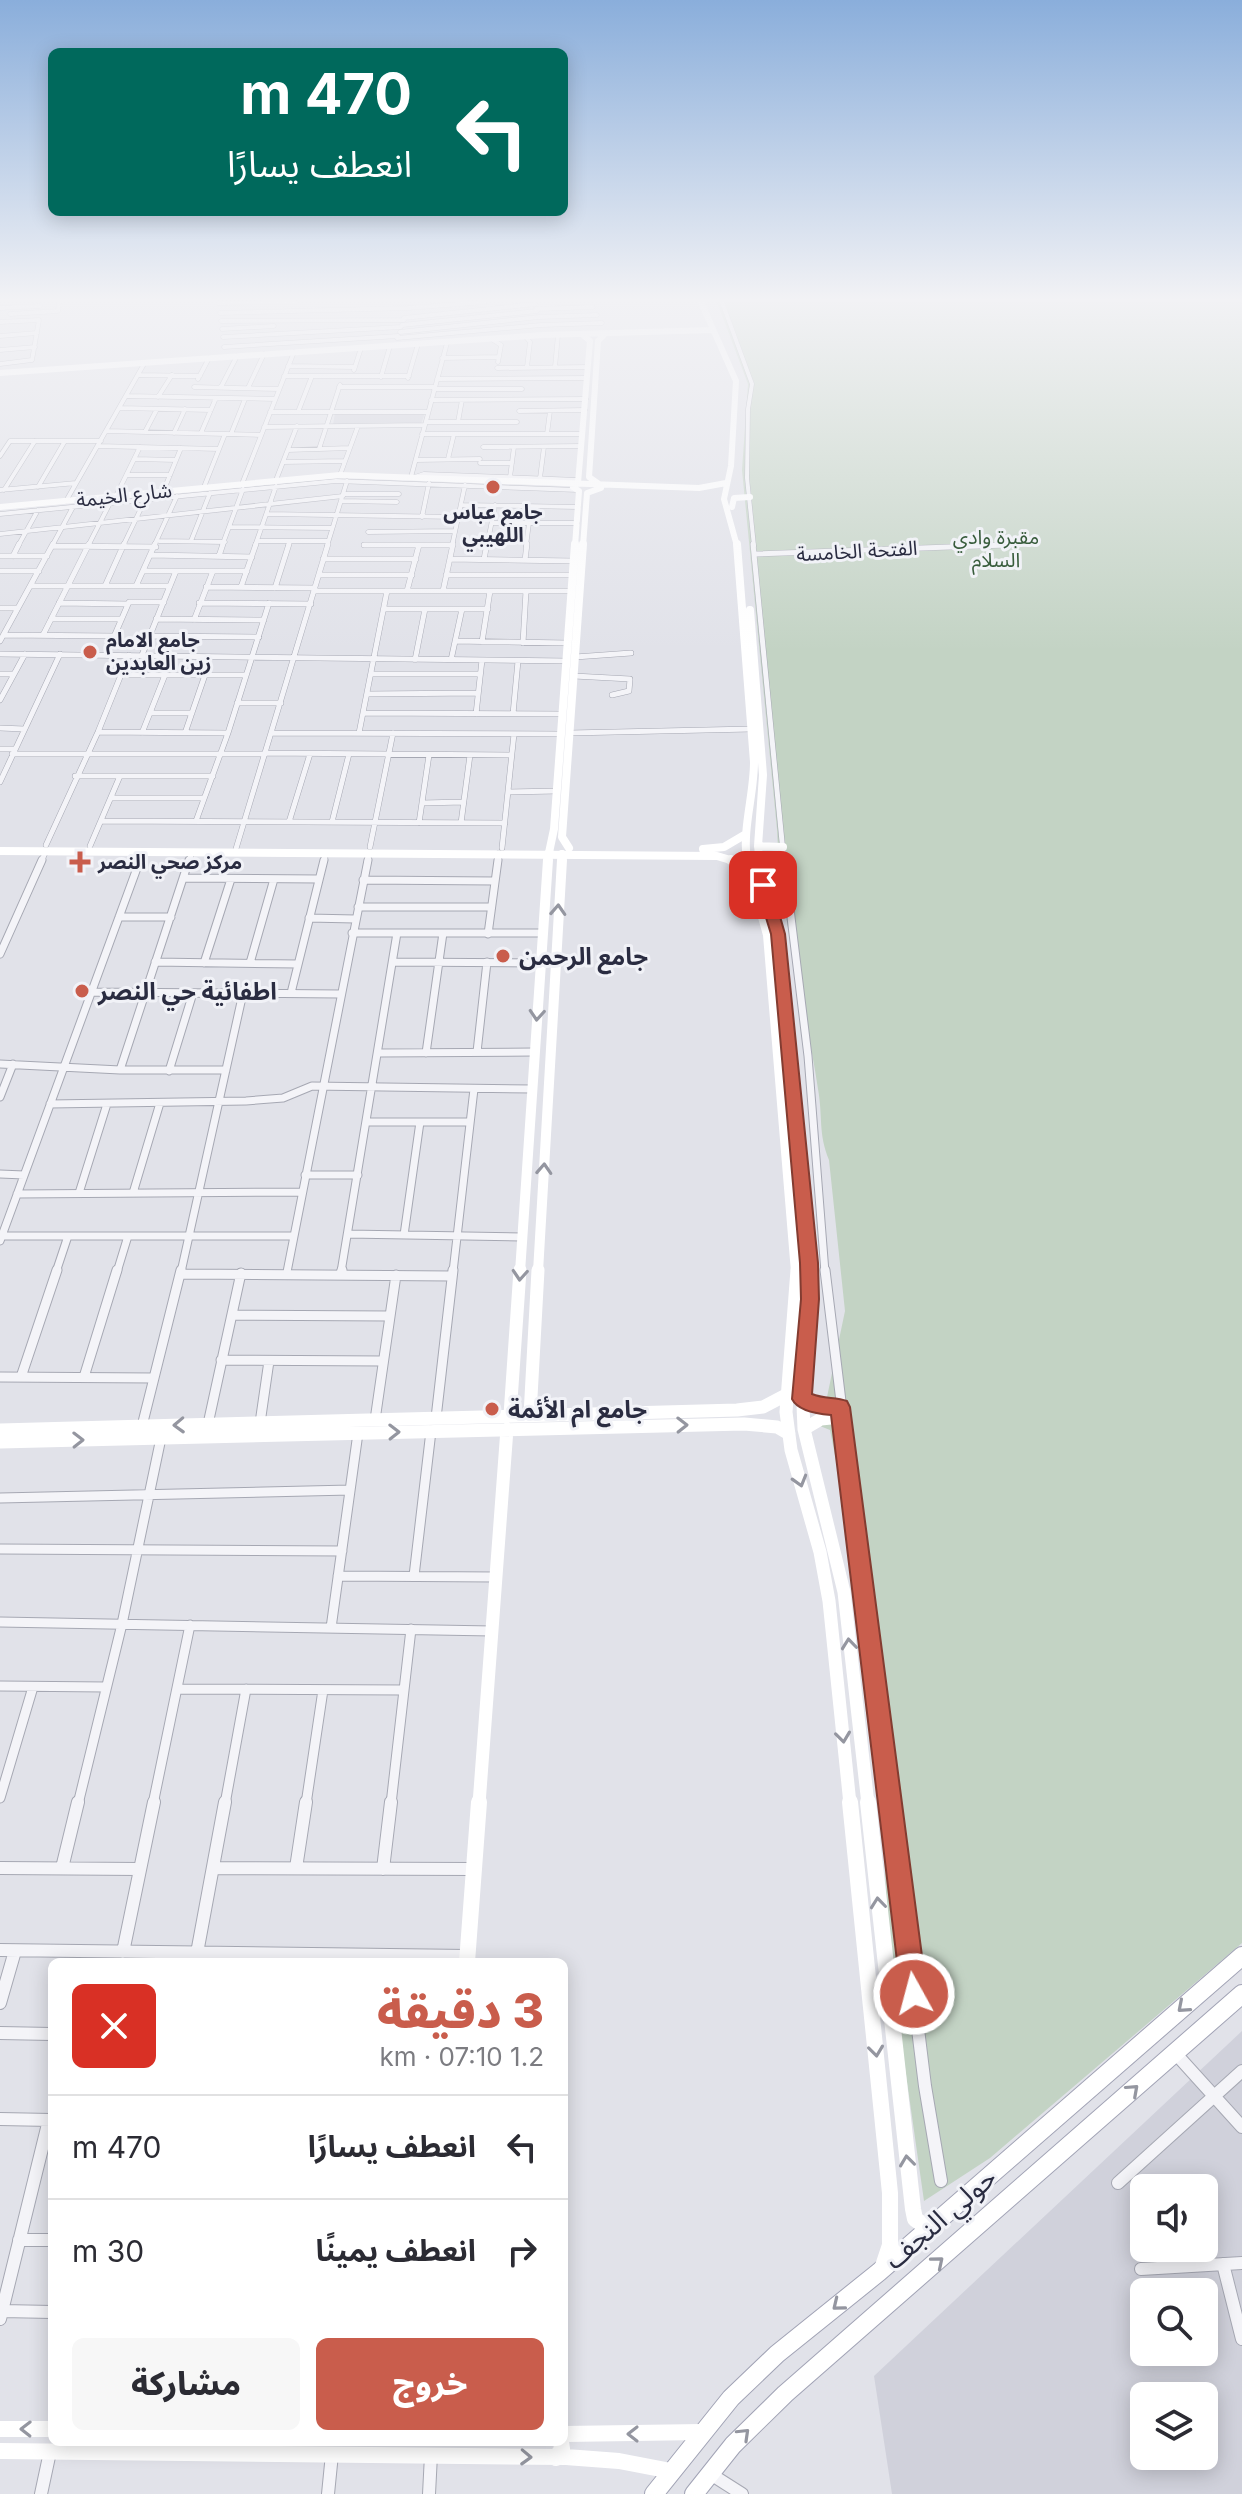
<!DOCTYPE html>
<html lang="ar">
<meta charset="utf-8">
<style>
:root{--surface:#fff;--page:#f7f7f7;--text:#2b2b33;--muted:#7c7c81;--line:#e1e1e2;--accent:#c95d4c}
body{margin:0;font-family:Inter,"Noto Sans Arabic",sans-serif;background:var(--page);color:var(--text);direction:rtl;height:100vh;display:flex;flex-direction:column;font-size:30px;white-space:nowrap}
*{box-sizing:border-box;margin:0}
p{font-size:26px;color:var(--muted)}
.icon{flex:none;width:44px;height:44px;fill:none;stroke:currentColor;stroke-width:2;stroke-linecap:round;stroke-linejoin:round}
.map{position:relative;flex:1;overflow:hidden;direction:ltr}
.drawer{position:absolute;left:48px;top:1958px;width:520px;height:488px;display:flex;flex-direction:column;background:var(--surface);border-radius:12px;box-shadow:0 4px 20px #0003;direction:rtl}
.drawer>*{flex:none}
.hud{position:absolute;left:48px;top:48px;width:520px;height:168px;border-radius:12px;box-shadow:0 4px 20px #0003;direction:rtl;background:#00695c;color:#fff;overflow:hidden}
.controls{position:absolute;left:1130px;top:2174px;display:grid;gap:16px}
.controls a{display:grid;place-items:center;width:88px;height:88px;border-radius:12px;background:var(--surface);box-shadow:0 4px 20px #0003;font-size:40px}
.pin{position:absolute;display:grid;place-items:center;width:68px;height:68px;color:#fff;margin:-34px;border-radius:16px;box-shadow:0 4px 12px #0006}
.me{position:absolute;width:88px;margin:-44px;rotate:353deg;stroke-linejoin:round;filter:drop-shadow(0 0 6px #0008)}
.turn{display:flex;align-items:center;gap:28px;height:168px;padding:0 24px;font-size:36px}
.turn .icon{width:104px;height:104px;stroke-width:2.5}
.turn b{display:block;font-size:56px;line-height:68px}
.round{display:grid;place-items:center;flex:none;width:84px;height:84px;border-radius:12px;background:var(--page)}
.overview{display:flex;align-items:center;justify-content:space-between;height:136px;padding:0 24px}
h1{font-size:48px;font-weight:800;line-height:60px;color:var(--accent)}
.button{display:flex;gap:16px;margin-top:auto;padding:16px 24px}
.button a{flex:1;height:92px;border-radius:12px;background:var(--accent);color:#fff;font-size:32px;font-weight:800;line-height:92px;text-align:center}
.button a+a{background:var(--page);color:var(--text)}
ul{padding:0;list-style:none}
li{display:flex;align-items:center;gap:24px;height:104px;padding:0 24px;border-top:2px solid var(--line)}
li div{flex:1}
li b{display:block;font-size:30px}
li em{font-style:normal}
.map>svg:first-child{display:block}
</style>
<div class="map">
<svg width="1242" height="2494" viewBox="0 0 1242 2494">
<rect width="100%" height="100%" fill="#e1e2e9"/>
<path fill="#d0d1db" fill-rule="evenodd" d="M335,413H425L421,424L333,425Z
M1242,2031V2494H892L874,2376ZM1144,2188H1204V2248H1144ZM1144,2292H1204V2352H1144ZM1144,2396H1204V2456H1144Z"/>
<path fill="#c3d3c4" d="M717,302H1242V1943L990,2158L924,2201L889,1955L883,1833L866,1711L844,1502L830,1430L820,1426L818,1403L827,1397L845,1311L829,1160C818,1133 823,1117 818,1089C805,1002 780,917 777,829L742,470L748,384Z"/>
<g fill="none" stroke-linecap="round" stroke-linejoin="round">
<g stroke="#a6a8b3" stroke-width="5">
<path id="street-far4" d="M722,302L752,384L748,409L747,478L754,546
M218,303L295,302
M0,308L40,306
M536,309L593,307
M220,313L408,308L485,302
M10,314L58,311L59,302
M404,318L535,304
M221,321L404,320
M0,322L39,320L32,360L0,364
M402,325L537,311
M222,329L274,326
M400,332L539,317L597,315
M0,336L37,333
M525,336L530,342L527,367
M223,337L401,327
M397,338L541,325L602,323
M493,340L501,345L498,362
M224,347L398,336
M0,350L35,347
M442,358L499,357
M288,366L354,367
M555,367L558,335
M497,368L588,367
M354,370L361,348
M139,375L200,376
M284,376H409
M381,377L390,346
M408,378L418,344
M198,379L209,358
M437,379L587,378
M194,387L279,389
M221,387L237,356
M339,387H435
M248,388L264,354
M434,389H522
M127,396L275,399
M158,397L172,375
M431,400L586,399
M120,408L211,410
M519,411L585,410
M270,412H428
M298,412L312,376
M426,422H517
M458,422L462,400
M264,427L425,425
M107,431L261,435
M145,432L157,409
M174,433L185,409
M201,433L216,398
M231,434L245,399
M422,434H582
M547,434L550,411
M98,446L219,449
M483,447L581,446
M319,449L340,385
M288,450L350,448
M0,456L10,441H101
M135,459L176,460
M448,459L454,434
M416,460L480,459
M283,462L345,461
M480,463H512
M127,475H170
M340,475L358,426
M411,477L447,343
M415,477L424,474L578,480
M510,477L514,447
M540,478L544,447
M276,480L297,426
M242,484L294,352
M38,487L65,441
M204,487L225,434
M0,490L76,483
M4,490L35,441
M163,492L181,448
M343,494H399
M116,496L140,447
M66,501L144,364
M341,501L397,502
M461,505L578,507
M0,514L336,481L578,490
M267,514L458,517
M422,517L429,483
M492,523H577
M230,527L332,528
M368,532L455,531
M0,534L343,496
M159,541L225,542
M191,541L210,493
M257,541H328
M364,545H453
M18,546L38,510
M52,546L73,507
M53,546H82
M88,546L110,503
M123,546L145,500
M154,546L177,496
M222,546L243,489
M255,546L276,486
M288,546L290,541
M327,546L347,481
M452,546L465,485
M487,546L495,505
M526,546L529,523
M969,546L1005,545"/>
</g>
<g stroke="#a6a8b3" stroke-width="6">
<path id="street-far3" d="M753,544L784,862
M364,545H453
M53,546L156,547
M756,554L1005,545
M151,555L252,557
M0,556H47
M13,556L19,544
M219,556L223,544
M323,559H416
M450,559L574,561
M484,559L487,544
M525,560L527,544
M0,571H39
M144,571H247
M319,575H412
M446,575H573
M31,586H170
M105,586L124,544
M136,586L155,544
M206,587L315,588
M241,587L256,544
M275,588L289,544
M314,591H572
M407,591L419,545
M443,591L453,544
M59,603L128,604
M199,603L311,604
M0,608H18
M385,609H488
M51,619H121
M156,619L264,620
M194,620L213,571
M4,635L114,636
M43,635L89,544
M149,636L259,637
M0,641L53,544
M456,641L568,643
M482,642L490,591
M523,643L526,591
M0,654L567,661
M106,655L129,602H164
M142,655L176,571
M575,657L631,653
M415,660L425,609
M451,660L462,609
M0,674H14
M372,674H480
M123,675H246
M574,676L630,679L629,691L612,695
M368,694L478,693
M0,700L25,654
M237,703H281
M150,713H192
M363,713L563,714
M476,714L482,660
M513,714L518,661
M0,728L24,729
M98,732L228,733
M142,733L165,675
M185,733L205,675
M272,733L561,734
M359,733L387,591
M570,733L751,729
M0,749H15
M265,753L511,755
M12,754H265
M75,776H213
M0,782L60,654
M508,792L557,791
M111,798H203
M422,803L464,802
M101,821L505,823
M196,821L228,733L269,603
M289,822L310,754
M332,822L349,754
M419,823L429,755
M461,823L470,755
M46,845L98,732L129,655
M90,846L120,776
M370,847L393,733
M502,848L514,734
M235,852L328,544
M41,862L46,851
M139,862L143,852
M189,862L192,852
M324,862L326,853
M367,862L369,853
M498,862L499,853"/>
</g>
<g stroke="#a6a8b3" stroke-width="9">
<path id="street-far2" d="M784,860L808,1056L825,1272
M184,878L319,879
M363,880L495,881
M358,907H491
M119,917H171
M309,918L355,919
M352,933H542
M488,934L498,860
M0,954L42,860
M155,962L298,964
M393,962L540,963
M204,963L231,879
M250,963L274,879
M91,992L340,994
M291,993L324,860
M477,1052L487,962
M379,1053L534,1052
M426,1053L443,933
M0,1064L120,1070H226
M120,1070L189,860
M169,1071L193,993
M0,1097L13,1064
M50,1104L246,1101L283,1098L312,1086L532,1089
M367,1122H470
M0,1174L24,1175
M305,1175H358
M79,1193L107,1104
M133,1193L160,1103
M17,1194L302,1192
M348,1234L522,1237
M404,1235L420,1122
M2,1236H294
M0,1241L140,860
M56,1272L68,1236
M117,1272L128,1236
M181,1272L243,993
M287,1272L368,860
M341,1272L397,933
M453,1272L474,1089"/>
</g>
<g stroke="#a6a8b3" stroke-width="11">
<path id="street-far1" d="M825,1270L890,1804
M181,1274L452,1276
M341,1275L342,1270
M232,1315L390,1316
M221,1360L383,1361
M0,1377L154,1378
M21,1377L57,1270
M84,1377L117,1270
M436,1418L453,1270
M375,1420L396,1275
M260,1423L269,1361
M208,1424L241,1273
M142,1426L181,1270
M0,1498L350,1490
M0,1549L342,1551
M338,1576L496,1577
M414,1576L431,1431
M0,1622L492,1631
M331,1628L358,1433
M0,1686L106,1687
M178,1689L404,1690
M0,1798L33,1687
M78,1804L122,1624L161,1438
M153,1804L190,1625
M225,1804L246,1689
M306,1804L323,1690
M391,1804L411,1629"/>
</g>
<g stroke="#a6a8b3" stroke-width="14">
<path id="street" d="M890,1802L925,2086L941,2181
M0,1868L140,1869
M62,1868L78,1802
M213,1868L474,1869
M296,1868L306,1802
M383,1869L391,1802
M0,1950L467,1956
M123,1952L154,1802
M197,1953L225,1802
M0,2003L15,1951
M0,2033L52,2034
M1176,2054L1242,2127
M0,2119L51,2120
M1118,2183L1242,2071
M19,2240H52
M1223,2264L1242,2339
M1141,2269L1242,2263
M2,2311L52,2312
M0,2319L49,2120
M709,2473L742,2494
M41,2494L50,2452
M328,2494L332,2454
M429,2494L431,2455"/>
</g>
<g stroke="#a1a3b5" stroke-width="20">
<path id="primary" d="M654,2494L731,2398L777,2354L879,2272L1242,1956
M694,2494L733,2445L785,2394L1242,1994"/>
</g>
<use href="#street-far4" stroke="#f4f4f8" stroke-width="4"/>
<use href="#street-far3" stroke="#f4f4f8" stroke-width="5"/>
<use href="#street-far2" stroke="#f4f4f8" stroke-width="7"/>
<use href="#street-far1" stroke="#f4f4f8" stroke-width="9"/>
<use href="#street" stroke="#f4f4f8" stroke-width="12"/>
<path stroke="#fff" stroke-width="6" d="M701,302L736,381L731,466L724,499L737,546
M0,373L543,335L713,330
M578,483L590,341L583,335
M599,484L589,477L598,341L605,334
M573,487L579,491L575,546
M0,507L340,475L699,488L726,483
M732,507L734,498L750,497
M583,546L587,493L601,488"/>
<path stroke="#fff" stroke-width="8" d="M737,544L754,762C754,795 742,829 747,862
M750,610L763,775L758,846L760,862
M758,846L783,847
M569,848L562,837L583,544
M703,849L724,847L746,834
M0,851L717,856L737,862
M759,857H784
M547,862L554,829L575,544
M562,862V854"/>
<path stroke="#fff" stroke-width="10" d="M731,860L737,862L748,875
M747,860L768,935L796,1272
M760,860L763,885L778,934L809,1272
M520,1272L548,860
M538,1272L562,860"/>
<path stroke="#fff" stroke-width="13" d="M797,1270L786,1412L791,1450L820,1552L829,1601L850,1804
M809,1270L810,1299L802,1382L804,1429L844,1592L868,1804
M801,1399L820,1406L840,1407
M510,1415L520,1270
M530,1415L538,1270
M804,1429L821,1419L841,1417
M0,1430L737,1410L763,1407L786,1395
M0,1442L744,1424L777,1427L789,1434
M479,1804L507,1429"/>
<path stroke="#fff" stroke-width="16" d="M850,1802L890,2193V2245L883,2266
M868,1802L913,2209L915,2219L922,2224H933
M467,1962L479,1802
M0,2429H52
M564,2434L702,2432
M0,2451L566,2457L619,2461L671,2471
M556,2458L562,2449L561,2442"/>
<use href="#primary" stroke="#fff" stroke-width="18"/>
</g>
<defs><path id="oneway-chevron" d="M-2-3.5L2.5 0L-2 3.5" fill="none" stroke-width="1.6" stroke-linecap="round" stroke-linejoin="round" transform="scale(2)"/></defs>
<g stroke="#9496a0">
<use href="#oneway-chevron" transform="translate(558 910) rotate(-87)"/>
<use href="#oneway-chevron" transform="translate(537 1015) rotate(94)"/>
<use href="#oneway-chevron" transform="translate(544 1169) rotate(-87)"/>
<use href="#oneway-chevron" transform="translate(520 1275) rotate(94)"/>
<use href="#oneway-chevron" transform="translate(179 1425) rotate(178)"/>
<use href="#oneway-chevron" transform="translate(682 1425) rotate(-1)"/>
<use href="#oneway-chevron" transform="translate(394 1432) rotate(-1)"/>
<use href="#oneway-chevron" transform="translate(78 1440) rotate(-1)"/>
<use href="#oneway-chevron" transform="translate(800 1481) rotate(74)"/>
<use href="#oneway-chevron" transform="translate(849 1644) rotate(-96)"/>
<use href="#oneway-chevron" transform="translate(843 1737) rotate(83)"/>
<use href="#oneway-chevron" transform="translate(878 1903) rotate(-96)"/>
<use href="#oneway-chevron" transform="translate(1183 2007) rotate(139)"/>
<use href="#oneway-chevron" transform="translate(876 2051) rotate(83)"/>
<use href="#oneway-chevron" transform="translate(1133 2090) rotate(-42)"/>
<use href="#oneway-chevron" transform="translate(907 2161) rotate(-97)"/>
<use href="#oneway-chevron" transform="translate(938 2262) rotate(-40)"/>
<use href="#oneway-chevron" transform="translate(838 2305) rotate(141)"/>
<use href="#oneway-chevron" transform="translate(26 2429) rotate(-179)"/>
<use href="#oneway-chevron" transform="translate(633 2434) rotate(180)"/>
<use href="#oneway-chevron" transform="translate(744 2434) rotate(-44)"/>
<use href="#oneway-chevron" transform="translate(526 2457) rotate(2)"/>
</g>
<linearGradient id="sky" x2="0" y2="1"><stop stop-color="#8aaedb"/><stop offset="0.46" stop-color="#f2f2f5"/><stop offset="1" stop-color="#f2f2f5" stop-opacity="0"/></linearGradient>
<rect width="1242" height="651" fill="url(#sky)"/>
<path fill="#c95d4c" stroke="#833c31" stroke-width="2" d="M763,881L771,885L785,934L818,1263L819,1299L812,1394C824,1399 835,1397 847,1401L850,1407L927,1994L923,2003L914,2007L905,2003L901,1994L831,1415C818,1414 798,1411 792,1399L801,1299L800,1263L771,934L756,885Z"/>
<g fill="#c95d4c" stroke="#f1f2f7" stroke-width="3">
<circle cx="493" cy="487" r="8"/>
<circle cx="90" cy="652" r="8"/>
<path d="M76 850h8v8h8v8h-8v8h-8v-8h-8v-8h8z"/>
<circle cx="503" cy="956" r="8"/>
<circle cx="82" cy="991" r="8"/>
<circle cx="492" cy="1409" r="8"/>
</g>
<g text-anchor="middle" dominant-baseline="central" stroke-width="6" stroke-linejoin="round" paint-order="stroke">
<g font-size="20" fill="#2a2c41" stroke="#f1f2f7">
<text transform="translate(124 495) rotate(-6)">شارع الخيمة</text>
<text transform="translate(857 551) rotate(-3)">الفتحة الخامسة</text>
</g>
<g font-size="20" font-weight="bold" fill="#2a2c41" stroke="#f1f2f7" text-anchor="start">
<text x="493" y="512" text-anchor="middle">جامع عباس<tspan x="493" dy="23">اللهيبي</tspan></text>
<text x="106" y="640">جامع الامام<tspan x="106" dy="23">زين العابدين</tspan></text>
<text x="98" y="862">مركز صحي النصر</text>
</g>
<g font-size="20" fill="#385c3c" stroke="#f1f2f7">
<text x="996" y="537">مقبرة وادي<tspan x="996" dy="23">السلام</tspan></text>
</g>
<g font-size="24" font-weight="bold" fill="#2a2c41" stroke="#f1f2f7" text-anchor="start">
<text x="519" y="956">جامع الرحمن</text>
<text x="98" y="991">اطفائية حي النصر</text>
<text x="508" y="1409">جامع ام الأئمة</text>
</g>
<g font-size="28" fill="#2a2c41" stroke="#f1f2f7">
<text transform="translate(940 2218) rotate(-41)">حولي النجف</text>
</g>
</g>
</svg>
<div class="controls">
<a><svg class="icon" aria-label="sound" viewBox="0 0 24 24"><path d="M4 9h4l5-4v14l-5-4H4zM17 9q2 3 0 6"/></svg></a>
<a><svg class="icon" aria-label="search" viewBox="0 0 24 24"><circle cx="10" cy="10" r="6"/><path d="M15 15l6 6"/></svg></a>
<a><svg class="icon" aria-label="layers" viewBox="0 0 24 24"><path d="M12 4l9 5-9 5-9-5zM3 14l9 5 9-5"/></svg></a>
</div>
<div class="pin" style="left:763px;top:885px;background:#d93025"><svg class="icon" aria-label="arrive" viewBox="0 0 24 24"><path d="M6 21V4h12l-3 4 3 4H6"/></svg></div>
<svg class="me" style="left:914px;top:1994px" viewBox="-20 -20 40 40"><circle r="17" fill="#c95d4c" stroke="#fff" stroke-width="3"/><path d="M0-11L8 9 0 5-8 9z" fill="#fff"/></svg>
<div class="hud">
<div class="turn"><svg class="icon" aria-label="left" viewBox="0 0 24 24"><path d="M17 20v-9H6M10 6l-5 5 5 5"/></svg><div><b>470 m</b>انعطف يسارًا</div></div>
</div>
<section class="drawer">
<div class="overview"><div><h1>3 دقيقة</h1><p>1.2 km · 07:10</p></div><a class="round" style="background:#d93025;color:#fff"><svg class="icon" aria-label="close" viewBox="0 0 24 24"><path d="M6 6l12 12M18 6L6 18"/></svg></a></div>
<ul>
<li><svg class="icon" aria-label="left" viewBox="0 0 24 24"><path d="M17 20v-9H6M10 6l-5 5 5 5"/></svg><div><b>انعطف يسارًا</b></div><em>470 m</em></li>
<li><svg class="icon" aria-label="right" viewBox="0 0 24 24"><path d="M7 20v-9h11M14 6l5 5-5 5"/></svg><div><b>انعطف يمينًا</b></div><em>30 m</em></li>
</ul>
<div class="button"><a>خروج</a><a>مشاركة</a></div>
</section>
</div>
